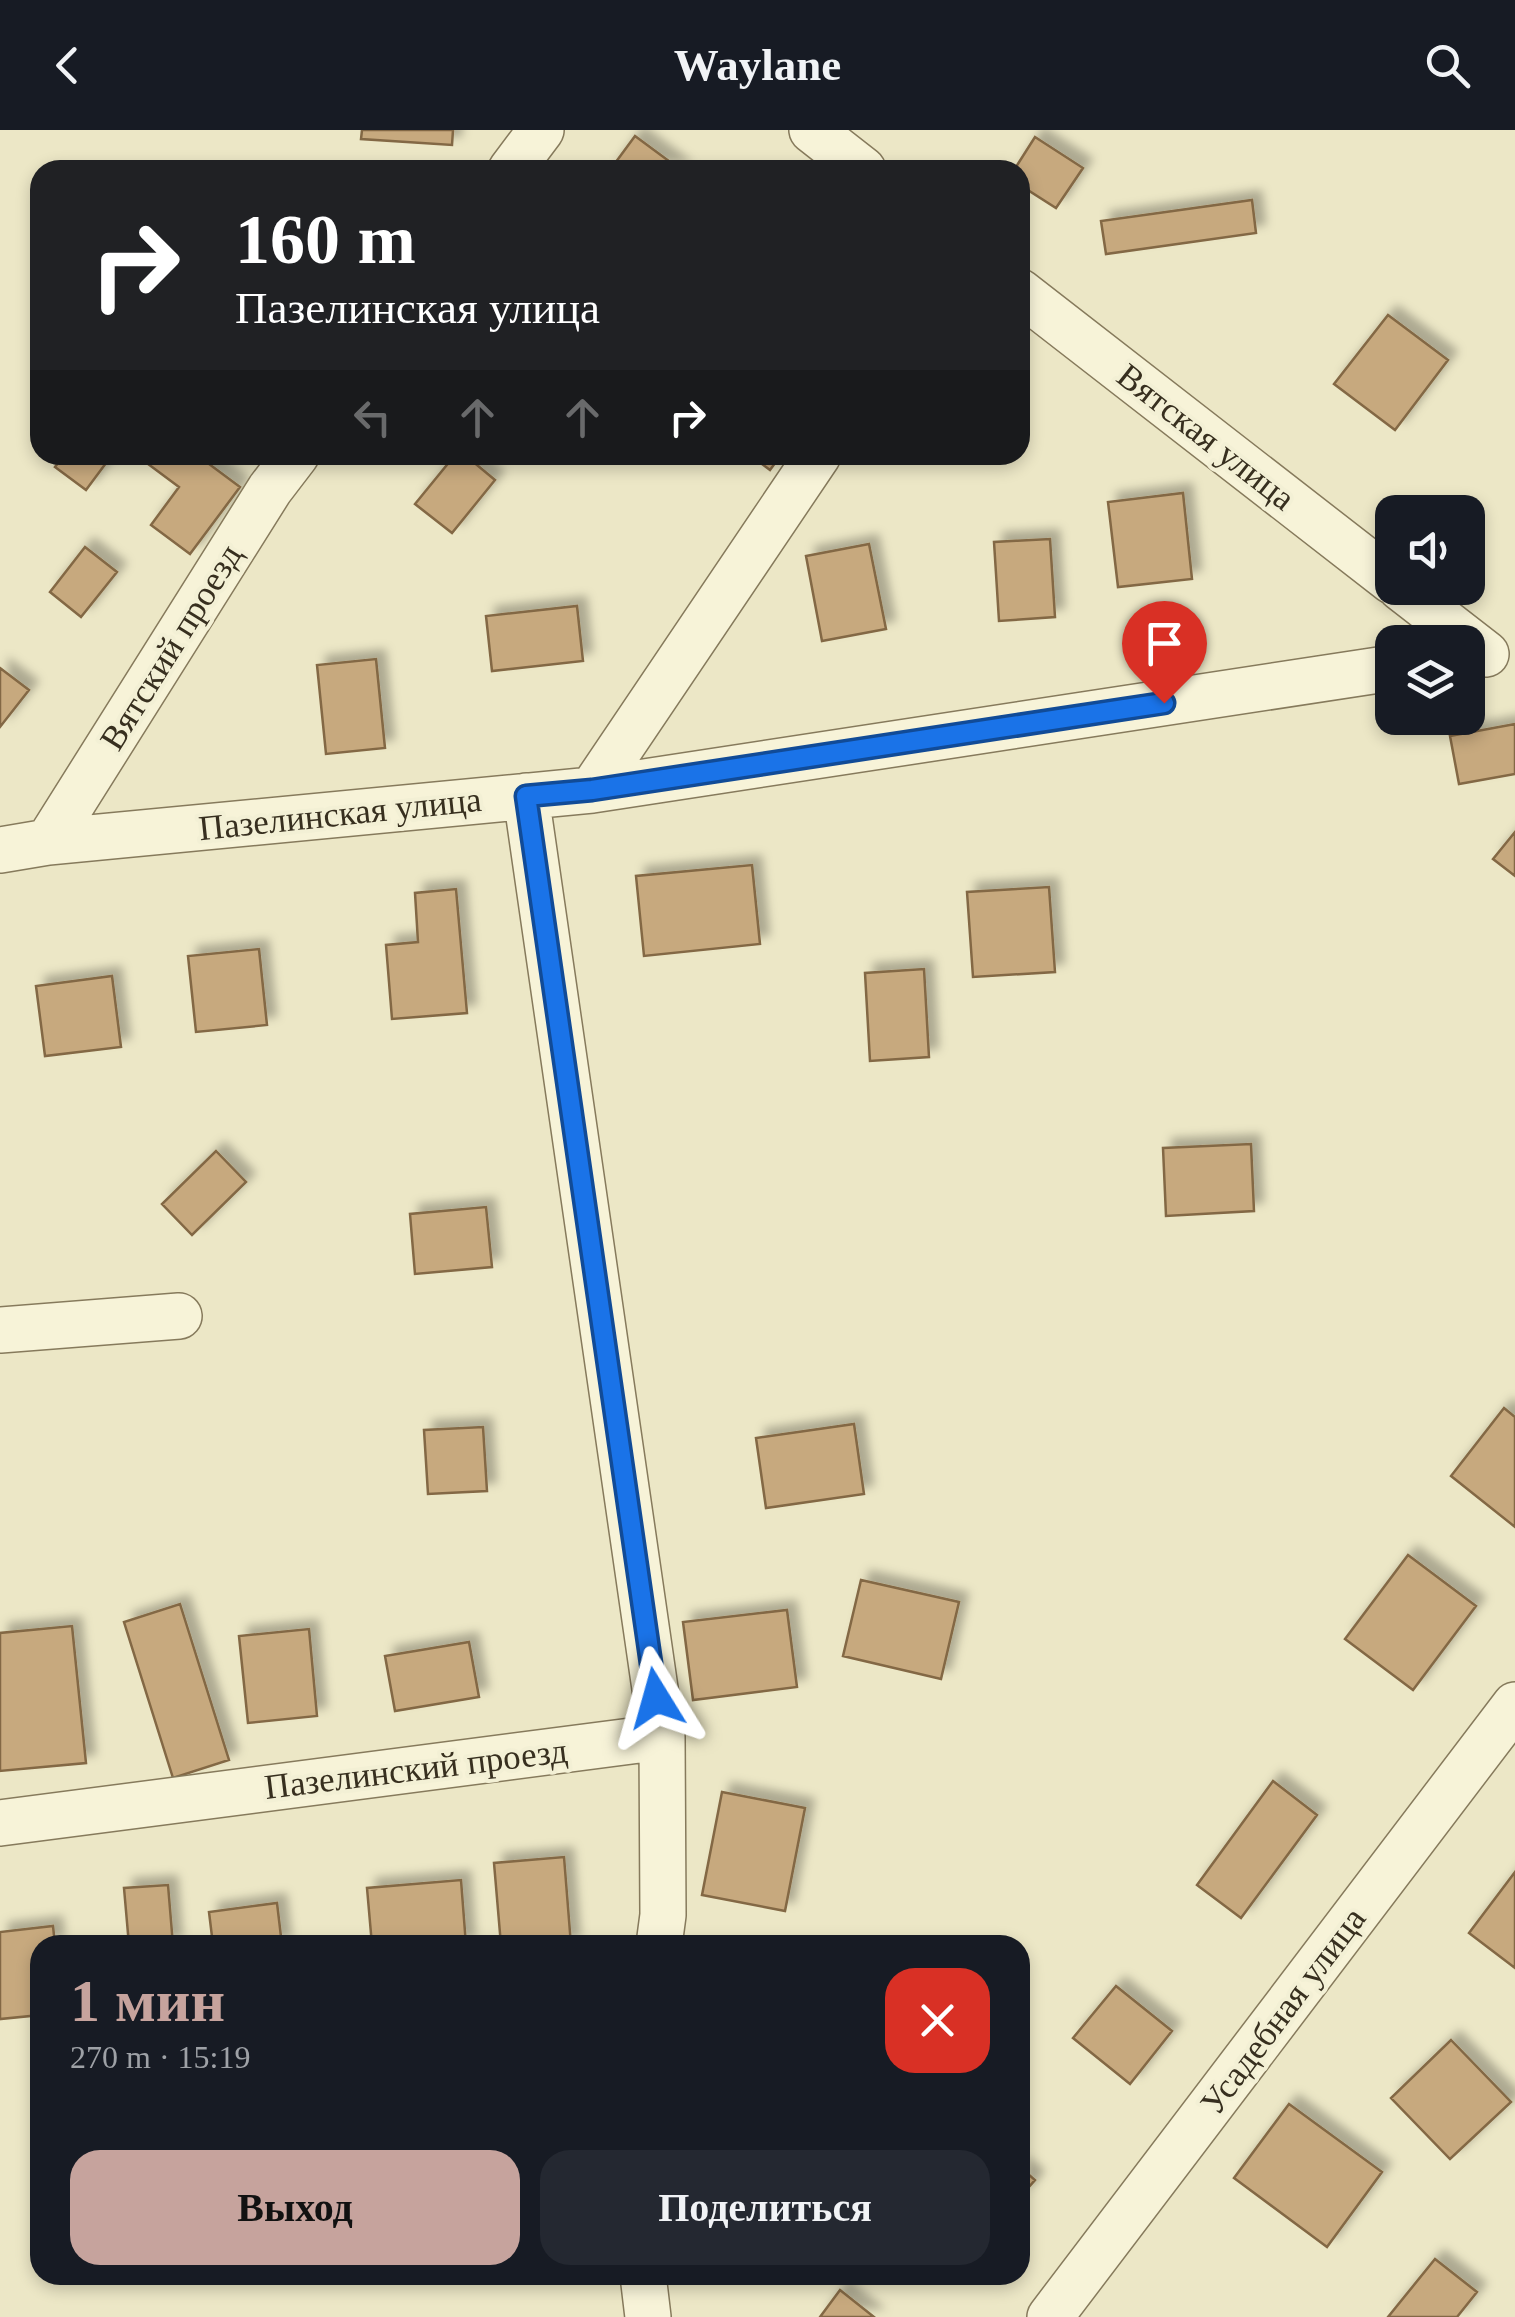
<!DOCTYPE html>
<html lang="ru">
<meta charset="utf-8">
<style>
:root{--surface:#171b24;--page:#242831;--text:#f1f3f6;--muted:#9ea1a6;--accent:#c6a39d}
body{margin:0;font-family:"Times New Roman",serif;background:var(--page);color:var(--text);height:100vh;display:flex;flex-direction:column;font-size:38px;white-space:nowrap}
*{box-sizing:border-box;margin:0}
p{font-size:32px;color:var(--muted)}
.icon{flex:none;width:55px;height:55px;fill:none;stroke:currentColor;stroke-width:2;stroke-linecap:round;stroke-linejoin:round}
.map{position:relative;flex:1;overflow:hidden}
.details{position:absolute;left:30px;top:1805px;width:1000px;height:350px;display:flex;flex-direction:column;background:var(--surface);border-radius:30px;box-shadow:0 5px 15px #0003}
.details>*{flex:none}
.guide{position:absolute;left:30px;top:30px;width:1000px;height:305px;border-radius:30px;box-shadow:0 5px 15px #0003;background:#202124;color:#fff;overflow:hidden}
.controls{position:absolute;left:1375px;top:365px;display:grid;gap:20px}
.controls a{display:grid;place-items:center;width:110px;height:110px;border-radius:20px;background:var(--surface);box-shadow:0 5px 15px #0003;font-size:50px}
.pin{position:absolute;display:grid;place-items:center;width:85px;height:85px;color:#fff;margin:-102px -42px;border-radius:50% 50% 50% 0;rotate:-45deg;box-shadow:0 0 10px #0007}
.pin .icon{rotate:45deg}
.me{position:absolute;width:110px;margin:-55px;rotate:352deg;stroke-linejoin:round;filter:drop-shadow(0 0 8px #0008)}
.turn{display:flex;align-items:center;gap:35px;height:210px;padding:0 40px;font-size:45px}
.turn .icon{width:130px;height:130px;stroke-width:2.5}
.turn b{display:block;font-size:70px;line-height:85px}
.lanes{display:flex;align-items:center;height:95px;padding:0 40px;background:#0003;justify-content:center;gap:50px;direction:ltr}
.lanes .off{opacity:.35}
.round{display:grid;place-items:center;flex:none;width:105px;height:105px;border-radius:30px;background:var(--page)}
.summary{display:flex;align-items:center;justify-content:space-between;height:170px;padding:0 40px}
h1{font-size:60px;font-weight:700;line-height:75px;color:var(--accent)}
.action{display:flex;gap:20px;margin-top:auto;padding:20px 40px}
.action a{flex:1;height:115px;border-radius:30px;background:var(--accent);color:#111;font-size:40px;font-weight:700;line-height:115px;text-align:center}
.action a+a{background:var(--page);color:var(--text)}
header{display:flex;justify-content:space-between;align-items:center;height:130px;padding:0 40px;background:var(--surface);font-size:45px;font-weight:700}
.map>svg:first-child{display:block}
</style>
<header><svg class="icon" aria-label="back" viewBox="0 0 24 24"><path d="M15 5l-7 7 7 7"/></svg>Waylane<svg class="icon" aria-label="search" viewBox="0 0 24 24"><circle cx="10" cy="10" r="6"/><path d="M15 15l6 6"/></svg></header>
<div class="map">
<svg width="1515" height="2187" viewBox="0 0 1515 2187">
<defs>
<filter id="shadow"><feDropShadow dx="9" dy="-9" stdDeviation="5" flood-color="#0004"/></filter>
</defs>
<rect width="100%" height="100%" fill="#ece7c6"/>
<path fill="#c7a97e" stroke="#836844" stroke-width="2.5" filter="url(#shadow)" d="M362,0H453L452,15L361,9Z
M635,6L681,40H610Z
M1035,7L1083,38L1056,78L1020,55V40H1014Z
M1252,70L1256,103L1106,124L1101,91Z
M1388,185L1448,230L1395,300L1334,254Z
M64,325H112L86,360L55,337Z
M136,325H197L240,357L190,424L151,395L179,357Z
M455,325H465L495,350L452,403L415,374Z
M750,325H781L770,340Z
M1183,363L1192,449L1118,457L1108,372Z
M1050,409L1055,487L999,491L994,412Z
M869,414L886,499L822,511L806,426Z
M85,417L117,442L81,487L50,462Z
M577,476L583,531L492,541L486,486Z
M376,529L385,618L326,624L317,535Z
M0,538L29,560L0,597Z
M1515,594V644L1459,654L1450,606Z
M1515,702V746L1493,729Z
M752,735L760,814L644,826L636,746Z
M1049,757L1055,842L973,847L967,762Z
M456,759L467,883L392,889L386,815L418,812L415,763Z
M259,819L267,895L196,902L188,826Z
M924,839L929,927L870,931L865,843Z
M112,846L121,917L45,926L36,856Z
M1251,1014L1254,1081L1166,1086L1163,1018Z
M216,1021L246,1052L192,1105L162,1074Z
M486,1077L492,1137L415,1144L410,1084Z
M1504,1278L1515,1287V1397L1451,1346Z
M854,1294L864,1364L766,1378L756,1308Z
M483,1297L487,1361L428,1364L424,1300Z
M1408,1425L1476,1476L1413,1560L1345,1509Z
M861,1450L959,1472L941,1549L843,1526Z
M180,1474L229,1630L173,1648L124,1492Z
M787,1480L797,1557L693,1570L683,1492Z
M72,1496L86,1633L0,1641V1503Z
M309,1499L317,1586L248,1593L239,1506Z
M469,1512L479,1567L395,1581L385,1526Z
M1273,1651L1317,1685L1241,1788L1197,1755Z
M722,1662L805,1678L785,1781L702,1765Z
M564,1727L571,1815H501L494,1733Z
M1515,1742V1838L1469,1803Z
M461,1750L466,1815H372L367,1758Z
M168,1755L173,1815H129L124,1758Z
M277,1773L282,1815H213L209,1782Z
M53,1796L55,1815H40V1885L0,1889V1802Z
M1116,1856L1172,1901L1130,1954L1073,1908Z
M1451,1910L1511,1972L1450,2029L1391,1968Z
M1289,1974L1382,2042L1327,2117L1234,2048Z
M1020,2037L1035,2050L1020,2067Z
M1435,2129L1477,2162L1457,2187H1388Z
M840,2160L874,2187H820Z"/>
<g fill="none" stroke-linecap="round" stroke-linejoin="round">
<g stroke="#867a5c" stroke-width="48">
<path id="minor" d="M812,0L863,40
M511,40L541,0
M1020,162L1392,451
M1401,458L1486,524
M592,660L818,325
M526,666L662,1607L663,1785L659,1815
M48,712L270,359L296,325
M0,720L48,712L592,660L1392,538
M0,1200L179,1186
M0,1693L662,1607
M643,2145L648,2187
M1050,2187L1515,1575"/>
</g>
<use href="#minor" stroke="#f7f3d8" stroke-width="45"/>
</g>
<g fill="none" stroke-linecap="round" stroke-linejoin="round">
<g stroke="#114b97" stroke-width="25">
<path id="route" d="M656,1568L526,666L592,660L1164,573"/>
</g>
<use href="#route" stroke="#1a73e8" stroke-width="18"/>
</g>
<g text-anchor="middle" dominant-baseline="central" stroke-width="8" stroke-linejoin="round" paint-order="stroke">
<g font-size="35" fill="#372f1f" stroke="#f3f0d5">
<text transform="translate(1206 307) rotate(38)">Вятская улица</text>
<text transform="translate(171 517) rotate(-58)">Вятский проезд</text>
<text transform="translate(340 684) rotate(-6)">Пазелинская улица</text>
<text transform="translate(416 1639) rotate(-7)">Пазелинский проезд</text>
<text transform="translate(1283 1881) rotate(-53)">Усадебная улица</text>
</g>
</g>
</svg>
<div class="controls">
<a><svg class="icon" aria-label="sound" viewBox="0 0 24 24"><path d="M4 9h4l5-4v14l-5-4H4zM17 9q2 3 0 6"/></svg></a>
<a><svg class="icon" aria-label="layers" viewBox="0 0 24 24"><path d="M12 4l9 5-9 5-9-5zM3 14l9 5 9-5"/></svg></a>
</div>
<div class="pin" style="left:1164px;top:573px;background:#d93025"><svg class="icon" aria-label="arrive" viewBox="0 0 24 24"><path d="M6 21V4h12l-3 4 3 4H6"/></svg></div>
<svg class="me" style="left:656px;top:1568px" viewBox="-20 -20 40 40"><path d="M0-17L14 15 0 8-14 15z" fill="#1a73e8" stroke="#fff" stroke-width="4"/></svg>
<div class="guide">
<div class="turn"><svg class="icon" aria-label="right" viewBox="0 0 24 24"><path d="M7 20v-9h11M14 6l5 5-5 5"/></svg><div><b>160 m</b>Пазелинская улица</div></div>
<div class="lanes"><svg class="icon off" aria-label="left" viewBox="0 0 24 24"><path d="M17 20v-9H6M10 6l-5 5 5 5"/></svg><svg class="icon off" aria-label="ahead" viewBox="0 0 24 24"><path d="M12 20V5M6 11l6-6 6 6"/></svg><svg class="icon off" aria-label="ahead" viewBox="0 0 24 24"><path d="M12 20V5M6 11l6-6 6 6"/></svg><svg class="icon" aria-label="right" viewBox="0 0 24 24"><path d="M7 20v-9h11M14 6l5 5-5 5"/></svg></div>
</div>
<section class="details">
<div class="summary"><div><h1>1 мин</h1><p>270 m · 15:19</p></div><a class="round" style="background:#d93025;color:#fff"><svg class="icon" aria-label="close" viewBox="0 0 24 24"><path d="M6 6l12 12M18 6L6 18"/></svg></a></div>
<div class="action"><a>Выход</a><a>Поделиться</a></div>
</section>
</div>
